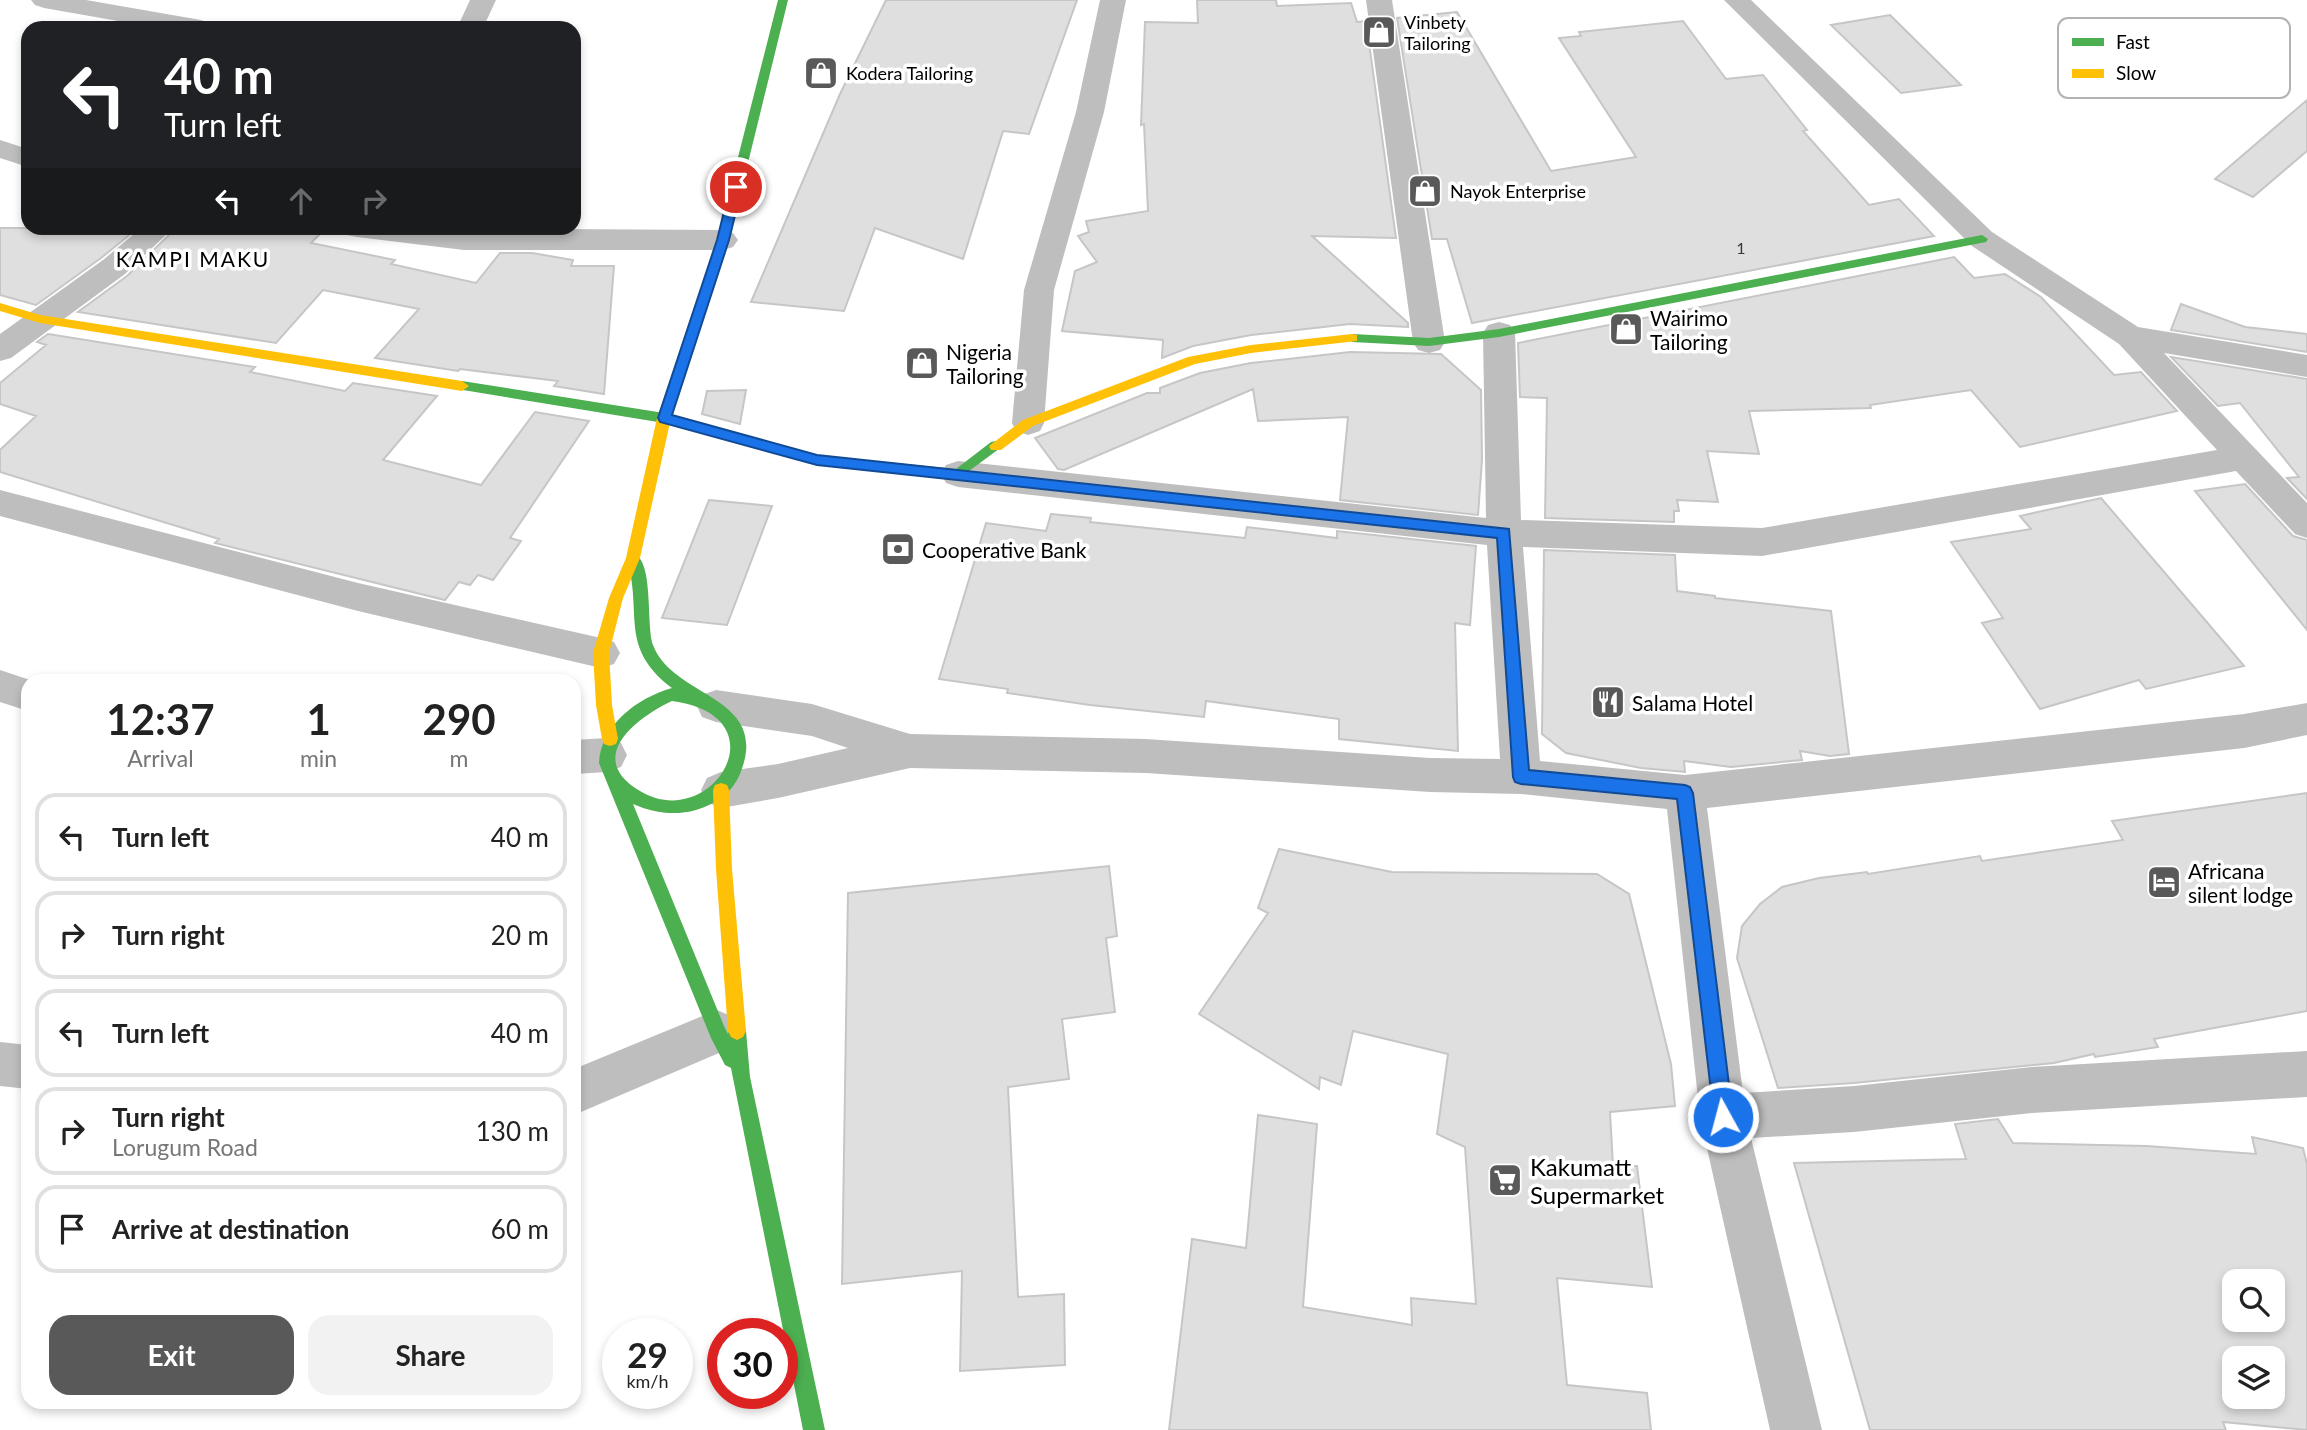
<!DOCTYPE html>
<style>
:root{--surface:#fff;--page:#f2f2f2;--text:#222;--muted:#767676;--line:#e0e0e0;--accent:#595959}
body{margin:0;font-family:Lato,sans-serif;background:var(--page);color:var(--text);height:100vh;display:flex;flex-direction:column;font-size:26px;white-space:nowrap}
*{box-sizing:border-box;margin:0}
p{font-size:23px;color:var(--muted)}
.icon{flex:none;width:38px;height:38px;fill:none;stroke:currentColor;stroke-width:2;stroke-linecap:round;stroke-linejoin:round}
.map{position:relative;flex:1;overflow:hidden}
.details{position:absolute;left:21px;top:674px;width:560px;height:735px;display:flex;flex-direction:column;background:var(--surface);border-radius:21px;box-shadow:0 4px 10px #0003}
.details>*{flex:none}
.guide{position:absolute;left:21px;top:21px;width:560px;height:214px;border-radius:21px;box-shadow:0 4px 10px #0003;background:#202124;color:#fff;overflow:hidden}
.fabs{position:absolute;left:2222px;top:1269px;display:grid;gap:14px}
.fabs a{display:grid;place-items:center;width:63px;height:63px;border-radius:14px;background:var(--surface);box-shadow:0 4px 10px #0003;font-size:35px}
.speed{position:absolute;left:602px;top:1318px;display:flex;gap:14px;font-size:35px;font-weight:700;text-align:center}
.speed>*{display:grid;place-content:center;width:91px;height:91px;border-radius:50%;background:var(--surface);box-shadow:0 4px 10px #0003;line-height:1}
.speed small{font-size:18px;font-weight:400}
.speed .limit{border:10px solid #d22;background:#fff;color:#111}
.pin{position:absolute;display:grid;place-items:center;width:60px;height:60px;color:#fff;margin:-30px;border:4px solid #fff;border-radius:50%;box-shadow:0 2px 7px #0007}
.me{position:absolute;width:77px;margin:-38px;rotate:353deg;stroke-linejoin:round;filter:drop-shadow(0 0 5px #0008)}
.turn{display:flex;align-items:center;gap:24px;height:147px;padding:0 28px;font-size:32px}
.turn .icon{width:91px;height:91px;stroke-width:2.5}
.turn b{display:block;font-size:49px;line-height:60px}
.lanes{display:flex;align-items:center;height:66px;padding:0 28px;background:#0003;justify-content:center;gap:35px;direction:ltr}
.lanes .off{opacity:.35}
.eta{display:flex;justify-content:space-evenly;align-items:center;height:119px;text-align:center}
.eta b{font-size:42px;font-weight:700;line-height:49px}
.action{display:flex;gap:14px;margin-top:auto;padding:14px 28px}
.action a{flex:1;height:80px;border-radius:21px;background:var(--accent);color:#fff;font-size:28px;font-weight:700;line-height:80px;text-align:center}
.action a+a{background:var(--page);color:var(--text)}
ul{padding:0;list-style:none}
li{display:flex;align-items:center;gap:21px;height:88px;margin:0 14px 10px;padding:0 14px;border:4px solid var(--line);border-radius:21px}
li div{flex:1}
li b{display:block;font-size:26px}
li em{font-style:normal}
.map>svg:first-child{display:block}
</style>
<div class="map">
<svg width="2307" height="1430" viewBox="0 0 2307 1430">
<rect width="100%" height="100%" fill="#fff"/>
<path fill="#dfdfdf" stroke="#c6c6c6" stroke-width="2" fill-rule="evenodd" d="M886,0H1077L1029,134L1003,131L963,259L875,228L844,311L751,302L840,94Z
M1197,0H1276L1277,6L1351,3L1357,22L1366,21L1396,238L1312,236L1408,323V327L1350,324L1251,335L1193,346L1162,358L1163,340L1062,331L1075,271L1097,262L1078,236L1089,232L1086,221L1148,211L1144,124L1141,125L1145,22L1198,23Z
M1457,12L1551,171L1636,157L1559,38L1581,36L1579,32L1683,21L1726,79L1763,75L1807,130L1803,131L1869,205L1899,199L1934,236L1472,323L1447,239H1432L1397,18Z
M1890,15L1961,85L1901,93L1831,25Z
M2307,100V151L2253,197L2215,179Z
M0,228H138L101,258L36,305L0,295Z
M176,228H326L311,243L395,260L391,264L476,283L500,253H532L573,260L571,266H614L604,394L554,386L558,381L460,369L458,371L375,358L419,309L323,290L276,343L78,312L127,276Z
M1954,257L1974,278L2005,274L2041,297L2114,375L2141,372L2177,411L2020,447L1971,390L1870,405L1871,408L1749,411L1759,454L1707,451L1718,502L1677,500L1679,511H1674V522L1545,518L1547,398L1520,397L1518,343Z
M2181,304L2245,327L2307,334V352L2171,330Z
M48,334L255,367L250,372L345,391L353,383L437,396L383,460L481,485L535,412L589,421L510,538L521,541L493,580L478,575L470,585L459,582L445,600L215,543L219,539L0,472V450L36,416L0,404V383L46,345L37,342Z
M1350,352L1441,354L1481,390L1482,460L1478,515L1340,500L1348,417L1258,421L1253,389L1064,470L1058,469L1035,438L1147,393H1160V388L1200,373L1251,363Z
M2171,357L2307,379V499L2287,478L2299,477L2240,403L2218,406Z
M746,390L740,424L702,414L707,391Z
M2245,484L2293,536L2307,540V630L2195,491Z
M2101,498L2223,641L2244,666L2146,689L2139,680L2040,709L1982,623L2003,618L1951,542L2031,529L2020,516Z
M709,500L772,506L727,625L662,618Z
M1051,514L1091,518L1090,522L1245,538L1247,527L1337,538V531L1476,546L1470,625L1455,623L1458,751L1339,739V719L1206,701L1204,717L1090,705L1007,693L1008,689L939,679L986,523L1046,531Z
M1544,550L1675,555L1677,591L1715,596V598L1831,611L1849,754L1830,756L1800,751L1802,760L1731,767L1684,761L1685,772L1641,768L1566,753L1542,734Z
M2307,793V1011L2154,1039L2158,1047L2095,1057L2094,1054L2054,1063L1854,1083L1778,1088L1737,958L1742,926L1760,904L1782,887L1819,878L1867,872L1868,874L1980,856L1982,861L2123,840L2112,821Z
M1279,849L1392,872L1597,874L1629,894L1671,1064L1675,1106L1610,1112L1613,1166H1637L1652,1287L1557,1278L1567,1385L1647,1393L1651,1430H1169L1192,1239L1246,1248L1258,1115L1317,1124L1303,1307L1412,1325L1411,1298L1476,1304L1465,1147L1437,1134L1448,1054L1353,1031L1341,1085L1320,1077L1319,1089L1199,1014L1268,913L1258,908Z
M1109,866L1117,936L1106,938L1115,1012L1062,1019L1069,1079L1008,1087L1018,1297L1064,1294L1065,1365L960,1371L962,1271L842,1284L848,893Z
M1998,1119L2013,1143L2147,1146L2256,1154L2252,1137L2303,1148L2307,1164V1430L2223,1422L2226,1430H1870L1794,1163L1966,1159L1955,1124ZM2235,1281H2273V1320H2235ZM2235,1358H2273V1396H2235Z"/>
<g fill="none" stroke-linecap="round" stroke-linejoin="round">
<path fill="#bebebe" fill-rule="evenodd" d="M31,0H86L201,20L210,23L214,28H158L44,8L35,5Z
M470,0H496L483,28H457Z
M1100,0H1126L1104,112L1054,290L1044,423L1040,431L1028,435L1016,431L1012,423L1024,290L1076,112Z
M1366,0H1392L1445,342L1440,350L1429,353L1418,350L1413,342Z
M1724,0H1751L1992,232L2138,327L2307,355V377L2164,353L2307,503V538L2295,534L2236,471L1762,556L1523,547L1540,761L1685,775L2244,714L2307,703V735L2244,748L1707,808L1743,1093L1854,1086L2032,1067L2307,1051V1097L2032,1113L1854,1132L1751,1138L1822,1430H1770L1700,1117L1667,809L1521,794L1430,792L1146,773L910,768L778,798L721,808L707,802L701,790L707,778L721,772L778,764L848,748L812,736L716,722L702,717L697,706L702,695L716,690L812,704L910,734L1146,739L1430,758L1500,759L1487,545L958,487L946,483L941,474L946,465L958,461L1486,518L1483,333L1488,325L1499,322L1510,325L1515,333L1521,520L1762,528L2217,450L2119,344L1972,246Z
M0,140L28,149V167L0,158Z
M141,228H173L125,274L11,358L0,361V334L103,260Z
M342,228L723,230L733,233L738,240L733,247L723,250H464L357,237L347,235Z
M0,490L358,583L601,638L614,642L620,653L614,664L601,668L358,611L0,516Z
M0,670L33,681H28V711L0,702Z
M607,738L621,743L627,755L621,767L607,772L574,774V740Z
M717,1010L733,1017L739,1032L733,1047L574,1115V1069Z
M0,1042L28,1045V1089L0,1086Z"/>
<path fill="#4caf50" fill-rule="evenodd" d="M778,0H788L729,240L690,358L684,363L678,358L717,240Z
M1982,235L1988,239L1986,242L1499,337L1429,346L1352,342L1346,338L1352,334L1429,338L1499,329Z
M462,381L664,413L816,455L956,469L991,442L996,441L1003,446L958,479L816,465L664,423L457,389L455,386Z
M634,554C654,561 646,625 653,645C673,699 772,695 740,774C732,793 716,804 696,810C675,816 654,813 633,804L724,1026L728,1034L731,1025L737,1022L743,1025L746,1031L750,1077L825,1430H803L731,1068L725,1065L711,1038L599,763C601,725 637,698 672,688C618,647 643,613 627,560ZM672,701C785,716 711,834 640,791C584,758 636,718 672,701Z"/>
<path fill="#ffc107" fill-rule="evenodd" d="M0,303L40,315L462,381L469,386L462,391L40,323L0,311Z
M1352,334L1357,335V341L1251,353L1195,364L1033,426L1001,450H991L989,446L1023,420L1188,357L1251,345Z
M684,353L690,358L671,418L640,558L623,598L609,653L612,705L618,739L616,744L610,746L604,744L602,739L596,705L593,653L609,598L626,558L657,418L678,358Z
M721,783L727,785L729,790L732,869L746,1031L743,1037L737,1040L731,1037L728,1031L716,869L713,790L715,785Z"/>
</g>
<path fill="#1a73e8" stroke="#114b97" stroke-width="2" d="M736,183L742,187L729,240L672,415L817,455L1509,529L1529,770L1685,785L1690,787L1693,793L1733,1117L1730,1124L1723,1127L1716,1124L1714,1117L1677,799L1521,784L1515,782L1513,777L1497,538L817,465L660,422L658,418L717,240L730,187Z"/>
<defs>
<g id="shop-square" transform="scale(1.75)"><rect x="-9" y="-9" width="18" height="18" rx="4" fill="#595959" stroke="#fff"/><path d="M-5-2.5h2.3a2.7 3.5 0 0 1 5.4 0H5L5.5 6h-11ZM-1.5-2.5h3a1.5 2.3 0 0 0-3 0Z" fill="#fff"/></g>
<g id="bank-square" transform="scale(1.75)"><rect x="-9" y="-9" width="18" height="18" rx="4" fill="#595959" stroke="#fff"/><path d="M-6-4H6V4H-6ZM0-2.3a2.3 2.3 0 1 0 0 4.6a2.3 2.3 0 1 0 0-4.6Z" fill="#fff"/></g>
<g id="restaurant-square" transform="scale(1.75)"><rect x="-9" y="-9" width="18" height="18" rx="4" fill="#595959" stroke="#fff"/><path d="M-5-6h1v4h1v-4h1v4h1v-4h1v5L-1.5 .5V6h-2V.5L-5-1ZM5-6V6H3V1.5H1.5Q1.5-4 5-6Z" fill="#fff"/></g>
<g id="hotel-square" transform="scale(1.75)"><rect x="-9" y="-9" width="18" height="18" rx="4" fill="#595959" stroke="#fff"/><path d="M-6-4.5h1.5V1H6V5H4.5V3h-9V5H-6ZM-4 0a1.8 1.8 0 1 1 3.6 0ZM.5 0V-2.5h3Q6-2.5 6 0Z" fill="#fff"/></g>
<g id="supermarket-square" transform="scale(1.75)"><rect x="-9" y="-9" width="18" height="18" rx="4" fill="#595959" stroke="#fff"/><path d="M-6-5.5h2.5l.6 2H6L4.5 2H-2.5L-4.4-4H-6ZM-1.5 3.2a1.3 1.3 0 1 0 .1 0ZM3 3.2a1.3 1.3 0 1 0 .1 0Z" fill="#fff"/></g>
</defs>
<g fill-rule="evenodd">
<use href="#shop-square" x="1379" y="32"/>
<use href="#shop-square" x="821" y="73"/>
<use href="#shop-square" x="1425" y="191"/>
<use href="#shop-square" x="1626" y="329"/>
<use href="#shop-square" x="922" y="363"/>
<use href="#bank-square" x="898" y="549"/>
<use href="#restaurant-square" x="1608" y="702"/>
<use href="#hotel-square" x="2164" y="882"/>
<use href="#supermarket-square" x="1505" y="1180"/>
</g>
<g text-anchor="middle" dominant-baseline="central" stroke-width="7" stroke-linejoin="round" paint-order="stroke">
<g font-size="16" fill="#383838">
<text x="1741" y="247">1</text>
</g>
<g font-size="18" fill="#000" stroke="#fff" text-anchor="start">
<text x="1404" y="22">Vinbety<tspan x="1404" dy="21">Tailoring</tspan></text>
<text x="846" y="73">Kodera Tailoring</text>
<text x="1450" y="191">Nayok Enterprise</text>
</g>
<g font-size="21" letter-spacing="2" fill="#000" stroke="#fff">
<text x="193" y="258">KAMPI MAKU</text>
</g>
<g font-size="21" fill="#000" stroke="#fff" text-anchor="start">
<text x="1650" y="317">Wairimo<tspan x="1650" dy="24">Tailoring</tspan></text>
<text x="946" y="351">Nigeria<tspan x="946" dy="24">Tailoring</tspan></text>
<text x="922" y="549">Cooperative Bank</text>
<text x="1632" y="702">Salama Hotel</text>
<text x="2188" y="870">Africana<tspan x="2188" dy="24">silent lodge</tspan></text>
</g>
<g font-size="24" fill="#000" stroke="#fff" text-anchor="start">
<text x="1530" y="1166">Kakumatt<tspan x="1530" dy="28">Supermarket</tspan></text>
</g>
</g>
<rect x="2058" y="18" width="232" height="80" rx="10" fill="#fff" stroke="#b2b2b2" stroke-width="2"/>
<rect x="2072" y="38" width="32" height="8" fill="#4caf50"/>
<rect x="2072" y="69" width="32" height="9" fill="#ffc107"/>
<g font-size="19" fill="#000">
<text x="2116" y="49">Fast</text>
<text x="2116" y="80">Slow</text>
</g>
</svg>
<div class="fabs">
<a><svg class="icon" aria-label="search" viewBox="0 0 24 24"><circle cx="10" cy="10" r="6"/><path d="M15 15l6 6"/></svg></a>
<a><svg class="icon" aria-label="layers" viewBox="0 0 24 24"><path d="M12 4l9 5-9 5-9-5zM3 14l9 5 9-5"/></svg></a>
</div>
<div class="speed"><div>29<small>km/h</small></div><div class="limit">30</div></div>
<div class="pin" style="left:736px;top:187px;background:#d93025"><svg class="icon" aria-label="arrive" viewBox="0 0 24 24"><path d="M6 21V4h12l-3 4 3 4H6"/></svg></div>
<svg class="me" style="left:1723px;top:1117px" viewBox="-20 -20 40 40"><circle r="17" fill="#1a73e8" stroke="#fff" stroke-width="3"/><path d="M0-11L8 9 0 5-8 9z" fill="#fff"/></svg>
<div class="guide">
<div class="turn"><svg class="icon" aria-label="left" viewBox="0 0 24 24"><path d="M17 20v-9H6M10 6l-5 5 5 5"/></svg><div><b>40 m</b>Turn left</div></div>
<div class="lanes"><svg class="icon" aria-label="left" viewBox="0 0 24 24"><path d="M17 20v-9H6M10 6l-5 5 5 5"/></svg><svg class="icon off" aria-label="ahead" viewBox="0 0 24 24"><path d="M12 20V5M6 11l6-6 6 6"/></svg><svg class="icon off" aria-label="right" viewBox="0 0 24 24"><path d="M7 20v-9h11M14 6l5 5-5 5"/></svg></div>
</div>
<section class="details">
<div class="eta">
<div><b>12:37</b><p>Arrival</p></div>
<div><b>1</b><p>min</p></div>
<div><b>290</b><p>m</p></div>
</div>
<ul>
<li><svg class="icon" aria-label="left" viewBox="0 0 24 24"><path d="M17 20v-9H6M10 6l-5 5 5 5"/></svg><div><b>Turn left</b></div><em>40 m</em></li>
<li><svg class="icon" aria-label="right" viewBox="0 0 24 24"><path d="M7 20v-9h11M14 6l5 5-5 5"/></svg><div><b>Turn right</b></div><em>20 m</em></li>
<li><svg class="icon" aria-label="left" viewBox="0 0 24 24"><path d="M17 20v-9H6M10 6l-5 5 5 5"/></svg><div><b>Turn left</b></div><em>40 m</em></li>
<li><svg class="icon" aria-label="right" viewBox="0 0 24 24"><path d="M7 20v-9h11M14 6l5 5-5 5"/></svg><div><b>Turn right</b><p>Lorugum Road</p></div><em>130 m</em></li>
<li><svg class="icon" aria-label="arrive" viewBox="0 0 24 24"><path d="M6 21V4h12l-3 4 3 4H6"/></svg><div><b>Arrive at destination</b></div><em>60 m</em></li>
</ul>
<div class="action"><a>Exit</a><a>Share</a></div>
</section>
</div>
